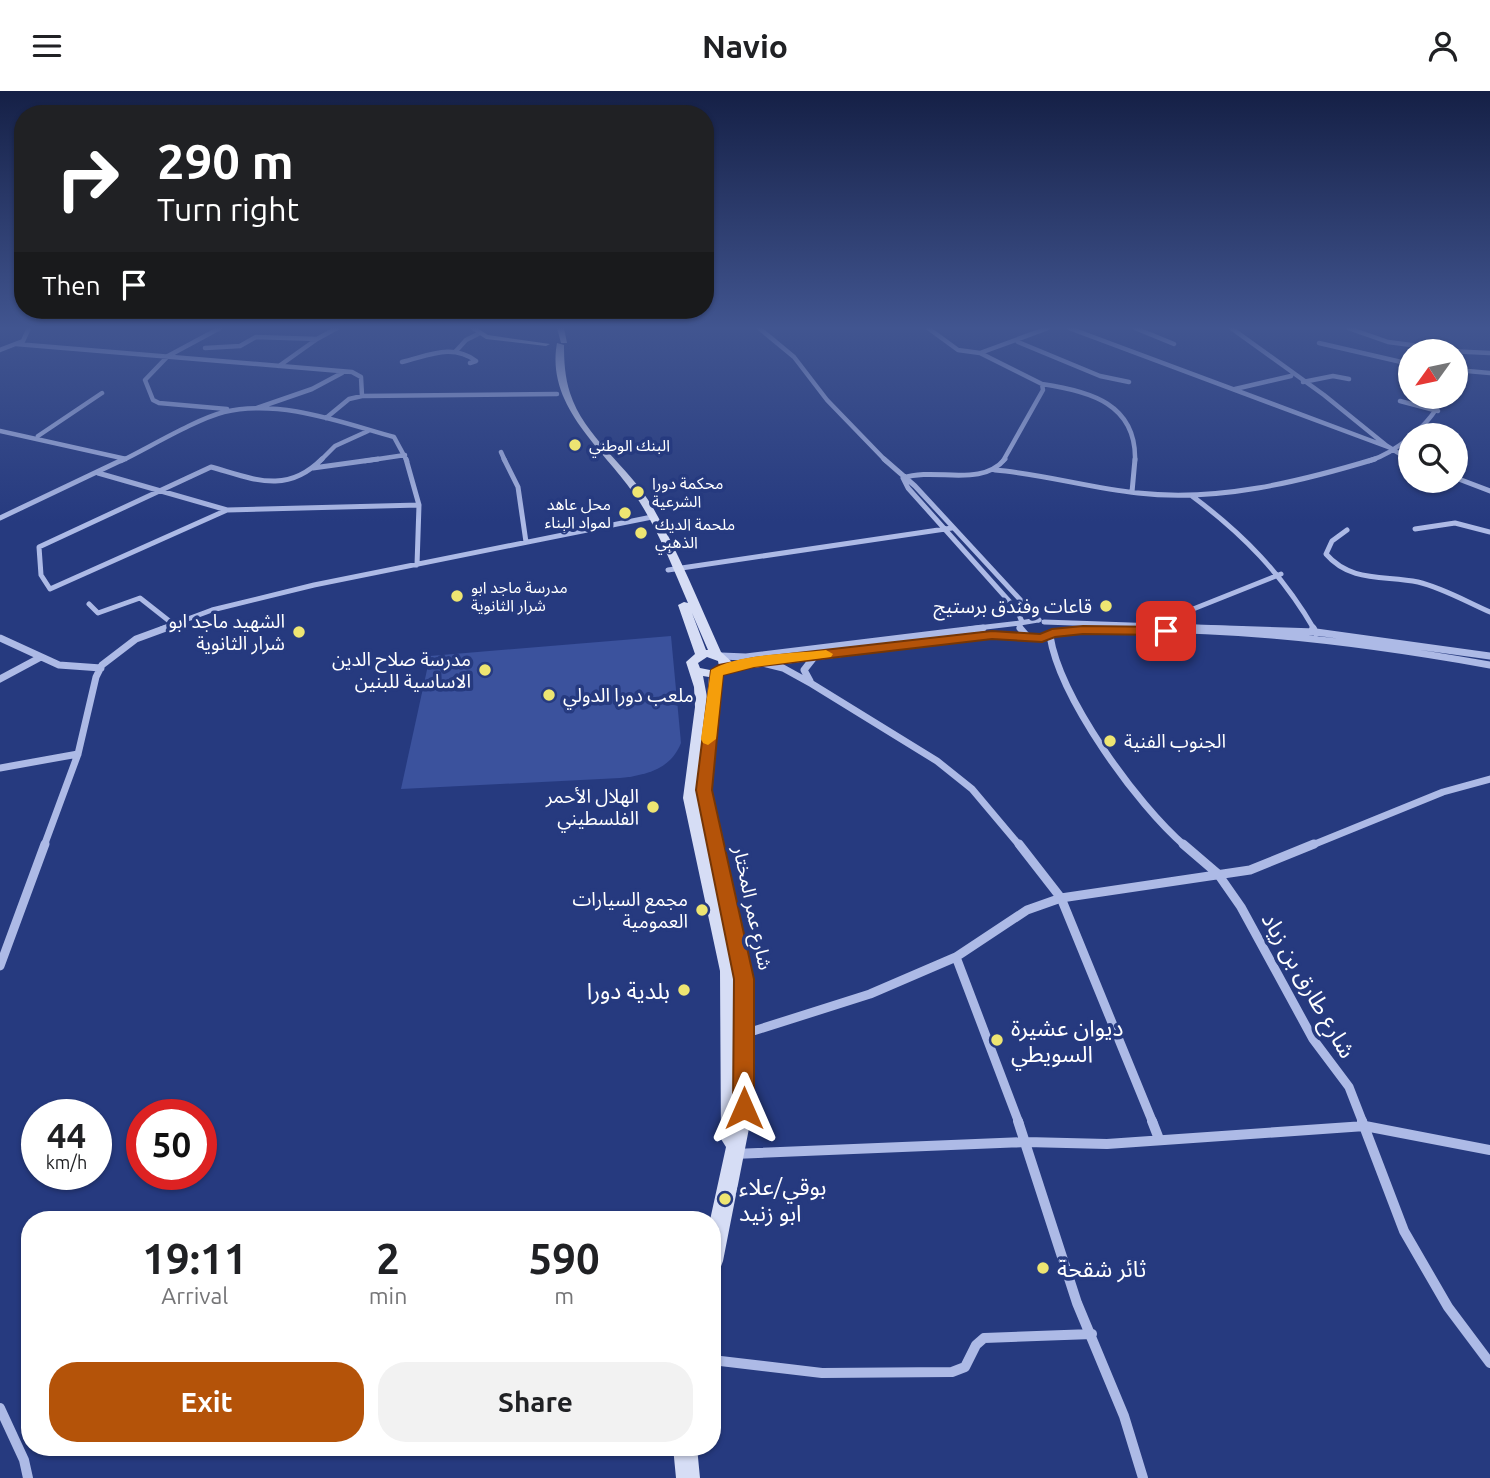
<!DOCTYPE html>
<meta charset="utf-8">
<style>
:root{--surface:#fff;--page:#f2f2f2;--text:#202124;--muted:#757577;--accent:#b45309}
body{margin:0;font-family:Ubuntu,"Noto Sans Arabic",sans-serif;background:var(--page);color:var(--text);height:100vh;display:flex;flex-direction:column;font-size:26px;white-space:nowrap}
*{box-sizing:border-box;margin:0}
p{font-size:23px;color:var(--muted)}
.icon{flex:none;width:38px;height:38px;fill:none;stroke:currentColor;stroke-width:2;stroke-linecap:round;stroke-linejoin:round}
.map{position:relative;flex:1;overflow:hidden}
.side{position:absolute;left:21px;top:1120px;width:700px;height:245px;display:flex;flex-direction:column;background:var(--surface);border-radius:28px;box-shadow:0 2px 5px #0004}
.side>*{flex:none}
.hud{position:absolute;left:14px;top:14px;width:700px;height:214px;border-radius:28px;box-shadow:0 2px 5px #0004;background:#202124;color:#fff;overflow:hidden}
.needle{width:46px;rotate:237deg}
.buttons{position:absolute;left:1398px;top:248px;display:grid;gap:14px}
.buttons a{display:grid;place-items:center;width:70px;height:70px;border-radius:50%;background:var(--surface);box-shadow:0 2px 5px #0004;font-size:35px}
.speed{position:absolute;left:21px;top:1008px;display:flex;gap:14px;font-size:35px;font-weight:700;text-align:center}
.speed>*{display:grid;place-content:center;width:91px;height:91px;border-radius:50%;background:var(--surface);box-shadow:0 2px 5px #0004;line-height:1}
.speed small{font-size:18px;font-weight:400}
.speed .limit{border:10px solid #d22;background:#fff;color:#111}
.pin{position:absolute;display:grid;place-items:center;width:60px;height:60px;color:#fff;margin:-30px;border-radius:14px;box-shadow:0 4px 10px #0006}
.me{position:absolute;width:77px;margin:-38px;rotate:0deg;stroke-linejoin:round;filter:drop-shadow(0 0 5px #0008)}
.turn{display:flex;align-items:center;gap:24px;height:147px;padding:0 28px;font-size:32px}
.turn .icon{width:91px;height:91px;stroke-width:2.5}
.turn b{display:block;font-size:49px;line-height:60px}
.then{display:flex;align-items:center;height:66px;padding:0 28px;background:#0003;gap:14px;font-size:26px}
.eta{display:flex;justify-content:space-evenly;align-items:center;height:119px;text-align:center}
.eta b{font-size:42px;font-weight:700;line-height:49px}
.primary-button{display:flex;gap:14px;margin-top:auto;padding:14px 28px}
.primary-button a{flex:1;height:80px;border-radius:28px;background:var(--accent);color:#fff;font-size:28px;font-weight:700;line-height:80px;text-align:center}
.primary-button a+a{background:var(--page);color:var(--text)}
header{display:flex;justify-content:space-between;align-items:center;height:91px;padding:0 28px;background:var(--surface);font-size:32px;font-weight:700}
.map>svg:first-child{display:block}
</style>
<header><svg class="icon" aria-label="menu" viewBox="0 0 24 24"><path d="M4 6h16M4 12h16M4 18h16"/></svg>Navio<svg class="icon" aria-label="person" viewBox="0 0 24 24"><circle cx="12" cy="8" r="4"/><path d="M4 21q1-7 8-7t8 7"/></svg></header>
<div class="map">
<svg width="1490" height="1387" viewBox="0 0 1490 1387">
<rect width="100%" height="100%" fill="#263a7f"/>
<path fill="#3b529d" d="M671,545L681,652C670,679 646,684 620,687L401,698L430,565Z"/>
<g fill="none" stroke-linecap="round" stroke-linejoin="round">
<path stroke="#adbae6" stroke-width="4.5" d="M220,237L168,265L145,289L153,309L159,312L227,318
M759,237L794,266L827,309L886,370
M928,237L958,259L980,262
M1069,237L1388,356
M1135,237L1174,253
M1231,237L1324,304L1387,355L1410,369
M1348,237L1388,251L1450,259
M1018,251L1100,285L1129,291
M1319,252L1410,273
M16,253L352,281L361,286L362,305
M205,257L240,255L256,246L317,248L337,237
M0,259L23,250L29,237
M456,260L466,249L478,243
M1448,260L1490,262
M402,271C428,265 452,252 476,270L470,272
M279,275L317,248
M1456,279L1490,282
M1303,291L1333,285L1349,288
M1042,293C1090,300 1137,313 1135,370
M1235,298L1291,285
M1400,310L1438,320
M257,317L312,298L342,282
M326,327L349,308L362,305L557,303
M0,340L126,368
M38,345L102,302
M501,361L505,370
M121,370C150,356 194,329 224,321C281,308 340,331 394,346L407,370
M320,370L335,355L368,340
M365,370L405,364
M1003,370L1043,299L1042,293L980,262L1048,237
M1369,370C1395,362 1433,332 1442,306"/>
<path stroke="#adbae6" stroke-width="5" d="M406,368L419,414
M504,368L518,396L526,451
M884,368L915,395L1039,529
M313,377L378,368
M995,379C1043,383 1090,397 1138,402C1218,411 1299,391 1375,368
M98,382L227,419L419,414L417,474
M903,387C936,376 981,397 1005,368
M903,387L908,397L1017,519L1022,531
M1456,387L1490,400
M1132,401L1135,368
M1192,405C1243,443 1282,483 1314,538
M227,419L50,498L41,484L39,456L211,376C254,388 286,404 322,368
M0,427L124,368
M1415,438L1455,432L1490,441
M1347,439L1332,450L1326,463C1351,492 1385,484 1418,491C1443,497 1467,511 1490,521
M668,479L952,437
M89,513L98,522L140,507L173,533
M1044,531L1244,538
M1158,532L1281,483
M161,538L212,519L314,494L652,426
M969,538L1020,532
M1020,538V532L1038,529"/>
<path stroke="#adbae6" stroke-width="7" d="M1020,537L1026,544
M1196,537L1316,541L1490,565
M1313,537L1316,542
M1052,542C1194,530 1350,549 1490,574
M1050,545C1060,607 1137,714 1185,755
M0,547L59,574L101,577
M721,565L746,566L983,537
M758,571L783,577L812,593L937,670L972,698L1020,755
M724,577L992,544L1042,547L1051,543
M0,588L41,566
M810,590L804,579L815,565
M0,677L78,663
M44,755L78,663L96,586L102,574L136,548L166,537
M1310,755L1443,701L1490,688"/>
<path stroke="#adbae6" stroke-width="9" d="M1019,753L1061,807L1153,1032
M1183,753L1218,783L1241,816L1313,948L1349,996L1363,1032
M956,866L1019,1032
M0,875L45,753
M744,943L870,903L956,866L1027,819L1061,807L1250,779L1314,753"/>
<path stroke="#adbae6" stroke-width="10" d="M1018,1030L1077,1212L1124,1325L1143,1387
M1152,1030L1159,1048
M1362,1030L1404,1140L1448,1216L1490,1272
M734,1063L1026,1051L1107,1053L1365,1035L1490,1059
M345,1128L350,1129
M712,1269L822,1282L952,1281L965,1276L976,1254L984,1247L1092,1243
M0,1317L24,1369L28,1387"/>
<path fill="#d6ddf5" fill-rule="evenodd" d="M469,237H477L488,244L550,253L546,255L486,248Z
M557,237H564L567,252H561Z
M557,252L564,254C564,271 565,286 570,302C584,346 629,376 652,415C679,462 699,512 721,561L732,571L728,580L722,583L711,681L713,719L752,888L753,1017L723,1170L720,1178L712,1181V1129H710L726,1056L721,1048L720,880L683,707L695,616L694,596L686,571L695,563L678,514L684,511L688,512C673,477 659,441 639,410C608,361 545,318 557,252ZM692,522L708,559H706ZM707,566L718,570L719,575L710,579L700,577L698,572ZM703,585L709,586L707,606Z
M673,1356H697L700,1387H676Z"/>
</g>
<linearGradient id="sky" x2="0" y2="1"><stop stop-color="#152046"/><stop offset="0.55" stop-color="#415590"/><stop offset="1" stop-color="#415590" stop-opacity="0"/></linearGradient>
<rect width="1490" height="431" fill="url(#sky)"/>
<path fill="#b45309" stroke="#753606" stroke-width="2" d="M1083,535L1166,536L1173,540L1166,544L1083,543L1055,546L1042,551L992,548L754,576L723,584L712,699L754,888V1017L751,1024L744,1027L736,1024L733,1017L734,888L696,699L711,579L719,574L754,567L992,540L1040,543L1052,538Z"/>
<path fill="#f59e0b" d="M826,559L833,563L831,566L754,576L723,584L716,648L708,654L703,652L701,648L711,579C739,562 793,563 826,559Z"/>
<g fill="#eee572" stroke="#263a7f" stroke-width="2.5">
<circle cx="575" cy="354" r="7"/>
<circle cx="638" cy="401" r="7"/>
<circle cx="625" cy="422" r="7"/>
<circle cx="641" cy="442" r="7"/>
<circle cx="457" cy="505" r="7"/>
<circle cx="1106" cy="515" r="7"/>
<circle cx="299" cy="541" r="7"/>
<circle cx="485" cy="579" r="7"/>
<circle cx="549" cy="604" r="7"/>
<circle cx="1110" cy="650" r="7"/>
<circle cx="653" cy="716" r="7"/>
<circle cx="702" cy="819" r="7"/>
<circle cx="684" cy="899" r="7"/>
<circle cx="997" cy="949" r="7"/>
<circle cx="725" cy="1108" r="7"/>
<circle cx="1043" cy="1177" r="7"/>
</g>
<g text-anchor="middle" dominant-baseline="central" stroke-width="7" stroke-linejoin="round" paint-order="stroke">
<g font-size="16" fill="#fff" stroke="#263a7f" text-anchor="start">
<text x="589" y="354">البنك الوطني</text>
<text x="652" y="392">محكمة دورا<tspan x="652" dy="18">الشرعية</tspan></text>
<text x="611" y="413" text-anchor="end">محل عاهد<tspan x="611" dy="18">لمواد البناء</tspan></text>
<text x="655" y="433">ملحمة الديك<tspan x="655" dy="18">الذهبي</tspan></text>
<text x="471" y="496">مدرسة ماجد ابو<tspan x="471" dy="18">شرار الثانوية</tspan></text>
</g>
<g font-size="19" fill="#fff" stroke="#263a7f" text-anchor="end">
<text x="1092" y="515">قاعات وفندق برستيج</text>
<text x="285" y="530">الشهيد ماجد ابو<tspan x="285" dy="22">شرار الثانوية</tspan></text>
<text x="471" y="568">مدرسة صلاح الدين<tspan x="471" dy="22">الاساسية للبنين</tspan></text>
<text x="563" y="604" text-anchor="start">ملعب دورا الدولي</text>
<text x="1124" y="650" text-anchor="start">الجنوب الفنية</text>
<text x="639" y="705">الهلال الأحمر<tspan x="639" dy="22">الفلسطيني</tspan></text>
<text x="688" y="808">مجمع السيارات<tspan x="688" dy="22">العمومية</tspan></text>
</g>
<g font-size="19" fill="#fff" stroke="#263a7f">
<text transform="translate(753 817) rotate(78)">شارع عمر المختار</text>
</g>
<g font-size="23" fill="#fff" stroke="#263a7f">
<text transform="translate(1309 894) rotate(60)">شارع طارق بن زياد</text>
</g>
<g font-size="23" fill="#fff" stroke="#263a7f" text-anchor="start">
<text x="670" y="899" text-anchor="end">بلدية دورا</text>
<text x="1011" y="936">ديوان عشيرة<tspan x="1011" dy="26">السويطي</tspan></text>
<text x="739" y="1095">بوقي/علاء<tspan x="739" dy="26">ابو زنيد</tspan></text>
<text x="1057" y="1177">ثائر شقحة</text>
</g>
</g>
</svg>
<div class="buttons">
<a><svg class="needle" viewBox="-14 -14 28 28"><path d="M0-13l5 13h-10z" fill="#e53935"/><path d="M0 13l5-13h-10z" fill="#757577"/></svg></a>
<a><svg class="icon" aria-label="search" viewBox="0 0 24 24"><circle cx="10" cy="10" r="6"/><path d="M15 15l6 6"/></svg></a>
</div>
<div class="speed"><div>44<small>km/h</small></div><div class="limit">50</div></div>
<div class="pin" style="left:1166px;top:540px;background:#d93025"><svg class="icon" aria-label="arrive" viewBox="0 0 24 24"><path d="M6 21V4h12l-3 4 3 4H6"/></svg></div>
<svg class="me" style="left:744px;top:1017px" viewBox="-20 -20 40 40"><path d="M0-17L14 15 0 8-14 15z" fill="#b45309" stroke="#fff" stroke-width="4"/></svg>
<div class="hud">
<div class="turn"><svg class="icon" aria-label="right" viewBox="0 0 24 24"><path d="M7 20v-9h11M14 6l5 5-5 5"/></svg><div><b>290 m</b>Turn right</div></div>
<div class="then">Then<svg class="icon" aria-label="arrive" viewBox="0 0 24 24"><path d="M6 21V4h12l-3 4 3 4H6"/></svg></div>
</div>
<section class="side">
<div class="eta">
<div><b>19:11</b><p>Arrival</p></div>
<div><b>2</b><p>min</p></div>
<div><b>590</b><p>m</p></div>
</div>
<div class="primary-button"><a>Exit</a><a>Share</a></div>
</section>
</div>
